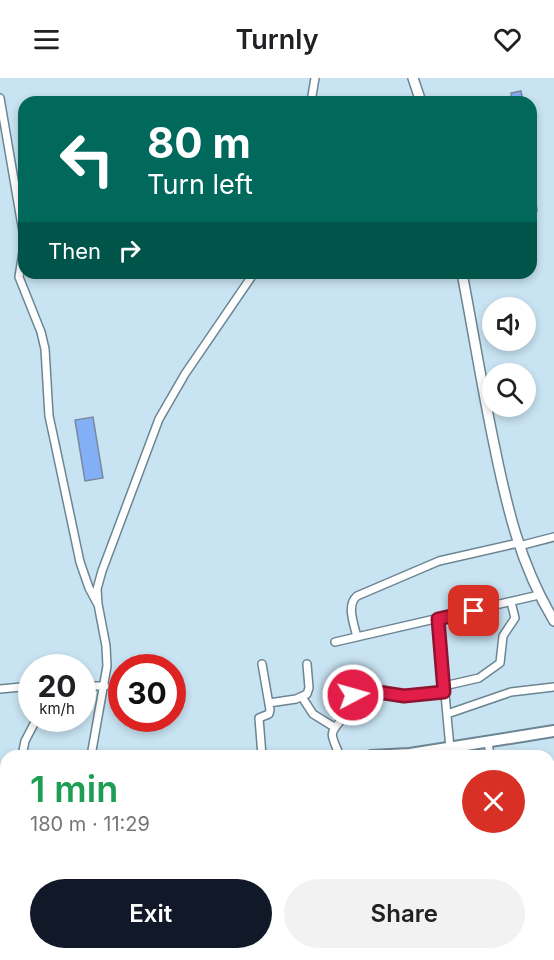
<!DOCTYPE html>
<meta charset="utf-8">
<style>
:root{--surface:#fff;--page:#f2f2f2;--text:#202124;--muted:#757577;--accent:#111827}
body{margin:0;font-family:Inter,sans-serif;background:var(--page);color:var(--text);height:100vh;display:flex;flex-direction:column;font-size:22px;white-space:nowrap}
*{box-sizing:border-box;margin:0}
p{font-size:20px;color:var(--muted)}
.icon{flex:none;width:33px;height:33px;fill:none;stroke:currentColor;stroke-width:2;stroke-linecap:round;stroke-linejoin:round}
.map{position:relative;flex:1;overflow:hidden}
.sheet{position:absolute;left:0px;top:672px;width:555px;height:210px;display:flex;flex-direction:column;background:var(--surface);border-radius:18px 18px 0 0;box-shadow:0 3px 9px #0003}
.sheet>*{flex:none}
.hud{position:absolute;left:18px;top:18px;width:519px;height:183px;border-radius:18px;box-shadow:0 3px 9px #0003;background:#00695c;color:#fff;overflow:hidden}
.controls{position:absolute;left:482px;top:219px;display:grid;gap:12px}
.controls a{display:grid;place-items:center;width:54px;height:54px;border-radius:50%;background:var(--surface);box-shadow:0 3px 9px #0003;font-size:30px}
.speed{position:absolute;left:18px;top:576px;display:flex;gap:12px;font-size:30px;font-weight:700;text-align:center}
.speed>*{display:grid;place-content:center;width:78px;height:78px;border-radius:50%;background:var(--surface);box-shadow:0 3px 9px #0003;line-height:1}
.speed small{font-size:15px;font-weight:400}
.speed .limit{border:9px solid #d22;background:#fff;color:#111}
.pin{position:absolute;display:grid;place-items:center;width:51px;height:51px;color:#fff;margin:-26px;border-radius:12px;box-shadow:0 3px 9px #0006}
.me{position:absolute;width:66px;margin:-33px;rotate:84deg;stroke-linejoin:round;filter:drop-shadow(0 0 4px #0008)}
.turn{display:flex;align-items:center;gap:21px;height:126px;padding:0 30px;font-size:27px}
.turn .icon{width:78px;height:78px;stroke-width:2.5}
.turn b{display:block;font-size:42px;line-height:51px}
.then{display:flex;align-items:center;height:57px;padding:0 30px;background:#0003;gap:12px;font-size:22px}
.round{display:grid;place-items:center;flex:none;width:63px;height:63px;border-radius:32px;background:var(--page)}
.overview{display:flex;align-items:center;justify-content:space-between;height:102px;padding:0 30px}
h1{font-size:36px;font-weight:600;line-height:45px;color:#1e9e55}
.cta{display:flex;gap:12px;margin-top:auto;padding:12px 30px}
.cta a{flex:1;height:69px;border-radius:36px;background:var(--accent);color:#fff;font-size:24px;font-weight:600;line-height:69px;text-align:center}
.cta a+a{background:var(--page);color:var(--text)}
header{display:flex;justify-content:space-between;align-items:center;height:78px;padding:0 30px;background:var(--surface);font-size:27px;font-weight:600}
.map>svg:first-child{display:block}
</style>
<header><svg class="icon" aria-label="menu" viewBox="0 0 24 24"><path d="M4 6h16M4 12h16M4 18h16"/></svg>Turnly<svg class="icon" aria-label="heart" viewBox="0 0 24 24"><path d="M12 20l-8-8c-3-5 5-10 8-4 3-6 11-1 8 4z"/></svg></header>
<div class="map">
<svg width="554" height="882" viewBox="0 0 554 882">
<rect width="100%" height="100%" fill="#c8e3f2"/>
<path fill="#83aff6" stroke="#7b879c" stroke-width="1.5" d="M521,13L523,24H512L511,15Z
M531,87L537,133H531Z
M93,339L103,400L85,403L75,342Z"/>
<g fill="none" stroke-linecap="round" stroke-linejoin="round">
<g stroke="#6c8592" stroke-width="10">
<path id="minor" d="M0,20L23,154L24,167L19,199L41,254L45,271L49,338L54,361L80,484L89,510L97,525
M311,24L315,0
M519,468L554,459
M438,541L450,670
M357,559C354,546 346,527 357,518L439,483L518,465
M335,564L539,517
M262,586L270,632L269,636L259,640L262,678
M82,608H105
M444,608L479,600L500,585L503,558L515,540L511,524
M0,611L32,608
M302,619L313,636L334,649
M269,625L296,621L307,616L309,610L307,586
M447,636L511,614L554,609
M488,664L490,678
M22,678L25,663L37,640
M91,678L107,588L106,568L98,526L97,511L102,493L159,341L185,296L254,195
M340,678C328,651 330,657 346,636L345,624L347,620L378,614L404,618L444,614
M549,762L554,757
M80,876L81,882
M162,876V882
M255,876L256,882
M169,882L200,876"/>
</g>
<g stroke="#6c8592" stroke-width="12">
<path id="tertiary" d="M413,0L421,24
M462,195C473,252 482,309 494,366C507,430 520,486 554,543"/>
</g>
<g stroke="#6c8592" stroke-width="14">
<path id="secondary" d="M371,678L410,676L554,653
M0,716H6"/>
</g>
<use href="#minor" stroke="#fff" stroke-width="7"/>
<use href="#tertiary" stroke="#fff" stroke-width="9"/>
<use href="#secondary" stroke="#fff" stroke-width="10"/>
</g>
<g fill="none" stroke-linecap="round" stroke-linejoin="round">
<g stroke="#92132f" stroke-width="15">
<path id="route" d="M353,617L378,614L404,618L444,614L438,541L474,533"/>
</g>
<use href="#route" stroke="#e11d48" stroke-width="10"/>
</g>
</svg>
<div class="controls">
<a><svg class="icon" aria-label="sound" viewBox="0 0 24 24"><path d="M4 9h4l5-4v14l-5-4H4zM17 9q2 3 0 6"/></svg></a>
<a><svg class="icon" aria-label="search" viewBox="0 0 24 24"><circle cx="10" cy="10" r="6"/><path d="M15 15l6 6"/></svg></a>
</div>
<div class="speed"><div>20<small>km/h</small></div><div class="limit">30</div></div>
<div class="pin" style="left:474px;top:533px;background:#d93025"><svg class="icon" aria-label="arrive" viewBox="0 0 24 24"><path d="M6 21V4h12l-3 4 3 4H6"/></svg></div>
<svg class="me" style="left:353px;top:617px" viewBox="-20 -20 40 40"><circle r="17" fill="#e11d48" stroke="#fff" stroke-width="3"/><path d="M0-11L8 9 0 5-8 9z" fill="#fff"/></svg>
<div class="hud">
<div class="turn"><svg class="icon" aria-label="left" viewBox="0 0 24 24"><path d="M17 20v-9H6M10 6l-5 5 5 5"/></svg><div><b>80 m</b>Turn left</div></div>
<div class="then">Then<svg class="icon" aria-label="right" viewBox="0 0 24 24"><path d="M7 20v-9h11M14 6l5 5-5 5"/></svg></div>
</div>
<section class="sheet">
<div class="overview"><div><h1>1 min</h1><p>180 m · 11:29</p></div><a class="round" style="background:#d93025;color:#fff"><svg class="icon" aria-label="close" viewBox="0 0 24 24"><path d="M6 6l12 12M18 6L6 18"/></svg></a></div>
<div class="cta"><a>Exit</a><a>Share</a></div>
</section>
</div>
